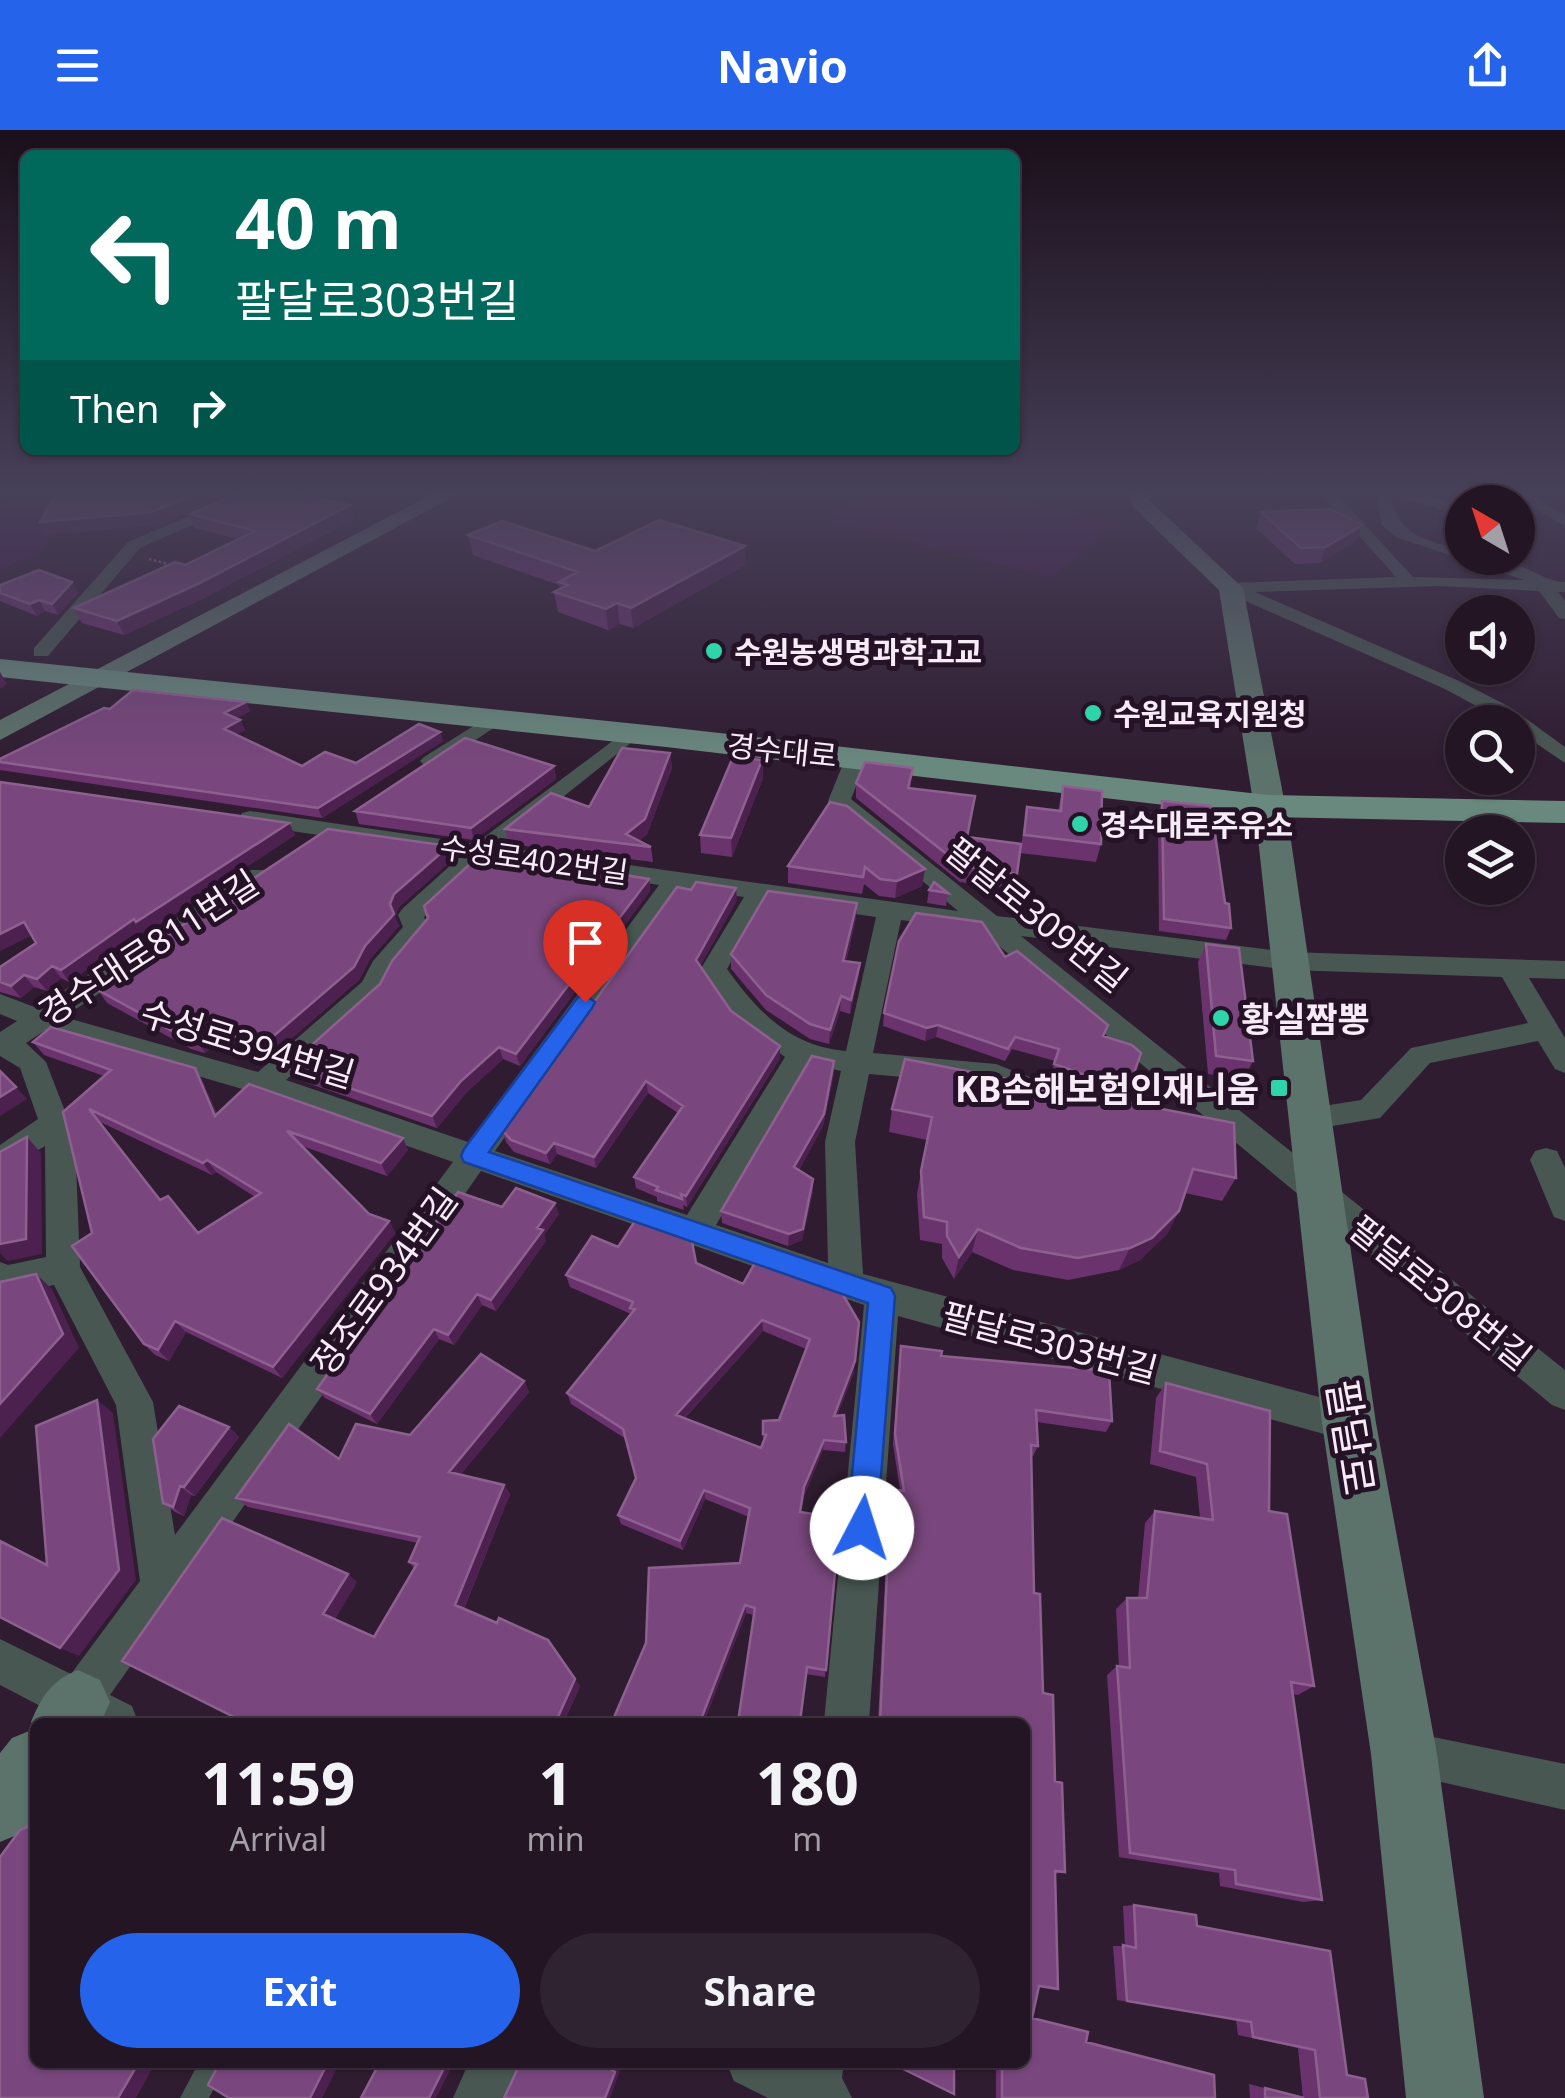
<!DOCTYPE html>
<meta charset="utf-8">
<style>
:root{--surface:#231524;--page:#2f2231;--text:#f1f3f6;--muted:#a39fa6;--line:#403441;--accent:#2563eb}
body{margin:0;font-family:"Noto Sans","Noto Sans KR",sans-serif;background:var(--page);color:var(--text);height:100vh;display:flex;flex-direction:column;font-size:38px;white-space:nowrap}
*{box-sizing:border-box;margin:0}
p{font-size:32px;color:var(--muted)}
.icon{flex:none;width:55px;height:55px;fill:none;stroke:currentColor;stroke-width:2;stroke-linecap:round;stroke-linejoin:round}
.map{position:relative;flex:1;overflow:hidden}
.sheet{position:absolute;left:30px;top:1588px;width:1000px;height:350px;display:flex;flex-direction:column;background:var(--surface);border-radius:15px;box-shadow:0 2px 8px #0004,0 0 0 2px var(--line)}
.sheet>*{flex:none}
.hud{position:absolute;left:20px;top:20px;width:1000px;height:305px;border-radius:15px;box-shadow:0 2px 8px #0004,0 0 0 2px var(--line);background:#00695c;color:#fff;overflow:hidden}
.needle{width:65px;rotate:321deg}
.tools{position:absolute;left:1445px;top:355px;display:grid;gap:20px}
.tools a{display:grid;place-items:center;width:90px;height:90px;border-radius:50%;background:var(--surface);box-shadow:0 2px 8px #0004,0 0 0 2px var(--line);font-size:50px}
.pin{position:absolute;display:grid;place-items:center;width:85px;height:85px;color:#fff;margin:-102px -42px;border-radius:50% 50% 50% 0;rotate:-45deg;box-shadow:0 0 10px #0007}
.pin .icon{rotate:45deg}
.me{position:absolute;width:110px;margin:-55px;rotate:5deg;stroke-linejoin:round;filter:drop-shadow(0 0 8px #0008)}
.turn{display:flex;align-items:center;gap:35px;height:210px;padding:0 50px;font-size:45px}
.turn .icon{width:130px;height:130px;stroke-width:2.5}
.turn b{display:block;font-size:70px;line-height:85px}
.then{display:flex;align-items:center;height:95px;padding:0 50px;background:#0003;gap:20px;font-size:38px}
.eta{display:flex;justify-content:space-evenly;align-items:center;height:170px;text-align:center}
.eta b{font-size:60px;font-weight:700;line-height:70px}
.cta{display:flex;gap:20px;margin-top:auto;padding:20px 50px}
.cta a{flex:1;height:115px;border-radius:60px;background:var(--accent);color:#fff;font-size:40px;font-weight:700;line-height:115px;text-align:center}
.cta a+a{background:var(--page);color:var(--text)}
header{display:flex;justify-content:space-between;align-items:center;height:130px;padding:0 50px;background:var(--accent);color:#fff;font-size:45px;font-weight:700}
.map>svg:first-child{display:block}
</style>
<header><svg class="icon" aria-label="menu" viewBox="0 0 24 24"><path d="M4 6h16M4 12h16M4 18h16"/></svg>Navio<svg class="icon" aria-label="share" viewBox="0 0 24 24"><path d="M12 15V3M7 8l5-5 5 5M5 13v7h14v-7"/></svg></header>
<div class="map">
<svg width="1565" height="1968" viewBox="0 0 1565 1968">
<rect width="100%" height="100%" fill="#2f1c30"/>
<path fill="#46174a" d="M875,360H977L1118,393L1050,448L825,389Z
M66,369L47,405L48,414L35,424L0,440V374Z"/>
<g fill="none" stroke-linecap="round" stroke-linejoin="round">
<path stroke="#857586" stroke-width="2.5" stroke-dasharray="2.5 2.5" stroke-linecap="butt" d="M149,429L172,435"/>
<path fill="#485751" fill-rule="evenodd" d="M199,1932H227L209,1968H180Z"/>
<path fill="#485751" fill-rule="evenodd" d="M251,360H271L140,418L48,526H34V518L128,412Z
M406,360H437L452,366L445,370Z
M1318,360H1333L1413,447L1524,450L1396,407L1382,395L1375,360H1414L1462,377V386L1390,364C1402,411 1421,406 1462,421V428C1485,428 1506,430 1527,439C1542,445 1548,451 1565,452V462H1558L1565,471V489L1559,488L1539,461L1438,456L1255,462L1459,551L1510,577L1565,617V633L1518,601V592H1506L1445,559L1225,462L1223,458L1231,453L1396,447Z
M1503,360H1521L1565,385V396Z
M491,585L498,587V595L438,635H424L420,631L424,627Z
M630,598L640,604L637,608L500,717L958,781L828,671L845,629L856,623L867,629L851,669L997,786L1289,822L1565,831V849L1529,848L1565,908V943L1555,939L1538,911L1430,933L1380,988L1309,1000L1298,996L1294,988L1298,980L1361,970L1411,918L1528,893L1502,847L1289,840L1021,806L1565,1240V1280L1552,1275L981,801L901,790L873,923L996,934L1052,956L1057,964L1052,972L1042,975L992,955L869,944L855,1012L863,1144L1349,1275L1362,1280L1368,1293L1362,1306L1349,1311L898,1186L869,1592H824L864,1175L481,1041L110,1565L132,1576L138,1592H71L0,1555V1509L71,1544L140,1451L116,1275L54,1155L7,1165L0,1162V1132L8,1135L46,1127L45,1016L0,1043V1015L38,989L20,938L0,926V902L17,891L0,884V864L37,878L251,740H267L271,745L267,750L64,887L258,942L362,852L373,831L403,797L398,785L402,779L461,726L250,695L242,693L239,688L242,683L250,681L475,714ZM485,729L659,755L468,1012L286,950L382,863L394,841L429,798L424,787ZM681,758L744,767L700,840L735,891L785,927L687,1085L495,1021ZM766,771L876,787L846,921C790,916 758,882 727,839ZM44,901L256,963L453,1032L175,1405L153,1272L80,1137L75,1007L46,932L26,913ZM810,934L841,941L825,1012L828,1133L716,1095Z
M1546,1018L1557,1021L1565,1038V1091L1554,1087L1530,1030L1535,1021Z
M1404,1601L1565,1634V1680L1388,1640L1381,1624L1388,1608Z
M469,1932H524L508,1968H453Z
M726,1932H844L842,1948L852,1968H768L734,1951Z"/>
<path fill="#5c736b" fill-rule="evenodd" d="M440,360H466L0,610V590Z
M1128,360H1148L1150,371L1243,458L1288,690L1376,1293L1437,1624L1484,1968H1406L1371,1624L1322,1293L1256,690L1219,460L1133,377Z
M78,1540L100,1550L110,1572L101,1592H35V1686L24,1702L0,1712V1623L12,1608L34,1599L31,1592C42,1566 51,1551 78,1540Z"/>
<path fill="#6a897e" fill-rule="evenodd" d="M0,529L666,597L1268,665L1565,671V693L1268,687L666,617L0,547Z"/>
</g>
<path fill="#6a336e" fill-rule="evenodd" d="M246,360H329L313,368L354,389L204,468L124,505L82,493L74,478L185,435L238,409L195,398L190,384Z
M1261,382L1356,411L1320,433L1295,434L1256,398Z
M468,405L595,421L745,435L633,498L620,494L608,500L558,482L554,462L560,459L559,455L473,425Z
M72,452L78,463L58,485L45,481L37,486L0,471V455Z
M246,572L250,581L236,588L240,590L245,600L236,604L302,636L356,633L440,602L443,611L322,688L0,640V629L110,579Z
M670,623L672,638L647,704L639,711L651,717L653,732L509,714L505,699L589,677Z
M762,630L763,648L732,727L701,723L700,705Z
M554,636L556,649L474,710L359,694L355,681Z
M0,652L289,693L295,705L144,804L142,801L69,852L61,848L47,861L34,857L21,868L0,862V837L36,813L32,805Z
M856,653H911L910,658L968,707L1017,744L1014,759L960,752L856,668Z
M1063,656L1101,714L1096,732L1020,723L1027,677L1058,681Z
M1162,671L1231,798L1226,810L1159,801L1158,684Z
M449,716L453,729L399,777L395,786L399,796L370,829L359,850L270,927L220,912L205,923L191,919L107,873L98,860Z
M788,736L925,739L922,756L895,768L879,766L864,754L862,764L788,753Z
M649,749L650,761L520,936L503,929L466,963L437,998L293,948L287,937Z
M929,760L948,763L946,776L927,773Z
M737,770L700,836L731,881L780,928L687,1077L683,1075L684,1080L657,1071V1067L636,1058L634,1047L678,983L648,963L596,1038L557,1024L550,1034L514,1022L506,1012L502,1000Z
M856,788L846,831L860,833L858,848L850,884L840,881L829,914L810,909L766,880L731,839V824Z
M1206,814L1253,931L1244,949L1208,944L1198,832Z
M1005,827L1103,906L1130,955L1126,968L1098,963L1050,947L1055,931L1012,919L1005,931L936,907L925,911L883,896L884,883Z
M33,912L195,938L203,952L217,984L408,1020L387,1046L302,1016L369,1084L389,1091L395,1103L282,1248L186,1202L169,1231L155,1225L144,1214L92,1103L63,982L104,946L44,925ZM100,992L212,1045L216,1042L255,1067L198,1103L160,1070Z
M834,943L823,996L799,1040L813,1049V1061L802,1110L788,1116L722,1093L721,1081Z
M892,979L1236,1048L1222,1071L1185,1063L1179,1081L1167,1104L1140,1130L1119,1140L1068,1150L1013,1140L972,1122L954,1149L942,1128V1114L920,1110L917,1064L927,1010L889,1002Z
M502,1077L559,1084L544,1105L546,1111L496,1181L482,1175L454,1215L439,1209L377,1294L325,1268L317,1259Z
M618,1117L696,1133L743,1154L854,1242L837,1286L846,1312L845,1322L823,1320L804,1366L801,1382L840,1388L825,1547L806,1544L754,1485L746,1483L704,1592H612L740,1433L749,1387L705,1369L683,1420L621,1394L618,1385L636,1348L626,1309L571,1274L567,1263L631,1184L570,1157L566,1145ZM763,1201L806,1219L779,1290L763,1291V1312L761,1318L685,1288Z
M901,1216L941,1226L1112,1291L1106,1302L1037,1292L1038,1316L1033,1326H1031L1034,1463L1043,1563L1065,1742L1055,1744L1039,1857L1032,1888L1215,1968H996V1932H1025V1592H878L889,1369L891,1359L900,1360L893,1314Z
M524,1251L529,1262L461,1344L504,1355L510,1364L464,1479L580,1556L565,1590L244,1592L357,1452L335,1489L374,1507L414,1438L409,1432L418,1413L248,1377L236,1368L339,1329L410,1305Z
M1166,1253L1269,1381L1314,1556L1298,1565L1292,1564L1322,1770L1303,1772L1220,1756L1219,1743L1119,1727L1107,1545L1117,1536L1119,1537L1116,1479L1127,1468H1138L1145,1393L1155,1381L1200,1388L1196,1347L1150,1334L1156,1268Z
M229,1297L239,1307L195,1366L191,1365L184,1386L175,1382L163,1373Z
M1134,1775L1197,1796L1347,1945L1368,1968H1250L1249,1954L1303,1968L1298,1918L1238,1905L1236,1890L1117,1870L1113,1816H1125L1123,1776Z"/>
<path fill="#4c214f" d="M0,360H71L72,362L0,368Z
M205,360H241L158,395L47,405L40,392Z
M298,360H329L295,377L291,363Z
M350,375L354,389L204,468L124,505L117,491Z
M1362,395L1356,411L1320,433L1326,417Z
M745,416V435L633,498L631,478Z
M72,452L78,463L58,485L52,474Z
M39,470L45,481L37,486L30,474Z
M617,473L620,494L608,500L606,479Z
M0,542L7,554L0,559Z
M246,572L250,581L228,593L224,583Z
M240,590L245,600L229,608L224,599Z
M440,602L443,611L322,688L318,678Z
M670,623L672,638L647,704L634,715L626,704Z
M762,630L763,648L732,727L731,708Z
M554,636L556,649L474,710L471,698Z
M289,693L295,705L144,804L136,792Z
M449,716L453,729L399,777L395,786L399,796L370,829L359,850L270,927L263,915L390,774L394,764Z
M925,739L922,756L895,768L897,751Z
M649,749L650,761L520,936L516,924Z
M736,758L737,770L697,842L696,830Z
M857,773L856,788L842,845L843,831Z
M134,789L142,801L69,852L61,840Z
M24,792L33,805L0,821V804Z
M860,833L858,848L850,884L851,870Z
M52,836L61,848L47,861L37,849Z
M24,845L34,857L21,868L11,856Z
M841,866L840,881L829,914L830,900Z
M938,895L936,907L925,911L927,898Z
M212,899L220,912L205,923L197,911Z
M780,916V928L687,1077L686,1066Z
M499,917L503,929L466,963L437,998L432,986L461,951Z
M834,931V943L823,996L794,1049V1037Z
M195,938L203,952L224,999L215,986Z
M646,951L648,963L596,1038L594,1027Z
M16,957L27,969L0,986V967Z
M27,1007L41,1023L42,1124L8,1131L0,1124V1114Z
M403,1008L408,1020L387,1046L381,1033Z
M554,1013L557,1024L550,1034L546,1023Z
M207,1030L216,1042L212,1045L203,1033Z
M813,1049V1061L802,1110L788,1116L789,1104Z
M555,1073L559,1084L544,1105L546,1111L496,1181L491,1170Z
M1179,1081L1167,1104L1140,1130L1119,1140L1130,1118Z
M389,1091L395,1103L282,1248L273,1237Z
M978,1099L972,1122L954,1149L959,1127Z
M36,1144L52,1159L79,1218L0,1308V1274Z
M477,1164L482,1175L454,1215L448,1205Z
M762,1190L763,1201L678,1295L676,1285Z
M175,1191L186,1202L169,1231L158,1220Z
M434,1199L439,1209L377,1294L370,1284Z
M855,1231L854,1242L833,1297L834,1286Z
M524,1251L529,1262L455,1351L449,1342Z
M97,1270L113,1283L136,1450L79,1526L60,1518Z
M229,1297L239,1307L195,1366L184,1357Z
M824,1310L823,1320L804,1366L800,1391L804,1357Z
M504,1355L510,1364L462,1483L455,1475Z
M180,1356L191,1365L184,1386L173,1377Z
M704,1360L705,1369L683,1420L680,1411Z
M348,1444L357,1452L334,1491L323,1484Z
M745,1475L746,1483L704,1592H700Z
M548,1510L580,1556L564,1592L558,1587Z
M139,1932H156L136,1968H118Z
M328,1932H340L322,1968H310Z
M447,1932H454L436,1968H429Z
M599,1932H612L621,1938L610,1968H605Z"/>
<path fill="#79477d" stroke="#8d6090" stroke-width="2.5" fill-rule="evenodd" d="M58,360H205L152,382L40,392Z
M246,360H298L291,363L350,375L198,454L117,491L74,478L175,432L185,435L255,401L190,384Z
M1331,379L1362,395L1326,417L1301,418L1261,382Z
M659,390L745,416L631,478L617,473L606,479L554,462L568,455L559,452L578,442L468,405L502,391L595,421Z
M39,440L72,452L52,474L39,470L30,474L0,463V455Z
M133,560L246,572L224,583L240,590L224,599L302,636L325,622L356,633L419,594L440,602L318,678L0,632V629L104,578L110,579Z
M465,608L554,636L471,698L355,681Z
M622,618L670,623L645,689L626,704L651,717L505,699L551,663L589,677Z
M733,627L762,630L731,708L700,705Z
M865,632L913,638L908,658L975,666L967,707L1021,714L1017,744L962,736L856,653Z
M0,652L289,693L136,792L134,789L61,840L52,836L37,849L24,845L11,856L0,852V837L36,813L24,792L0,804Z
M1063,656L1102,661L1101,714L1024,705L1027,677L1061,681Z
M1162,671L1211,676L1225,773L1229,774L1231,798L1164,789Z
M830,672L847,676L925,739L897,751L880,749L865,737L863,747L788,736Z
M328,699L449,716L394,764L390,774L394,784L365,816L354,837L263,915L212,899L197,911L183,907L98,860L154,814Z
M483,722L649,749L516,924L499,917L461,951L432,986L287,937L380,854L392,831L428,788L424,776Z
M696,752L736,758L696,830L731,881L780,916L686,1066L681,1064L682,1069L656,1060L658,1057L634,1047L683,976L646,951L594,1027L554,1013L546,1023L511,1010L502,1000L677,757L691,760Z
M934,752L948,763L929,760Z
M768,761L857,773L843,831L860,833L851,870L841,866L830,900L810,894L766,865L731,824Z
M916,783L982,792L1005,827L1017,821L1108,895L1103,906L1132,915L1141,923L1130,955L1102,951L1054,934L1059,919L1015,907L1008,919L938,895L927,898L884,883L899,811Z
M1206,814L1239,818L1253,931L1216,926Z
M51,897L195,938L215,986L249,954L403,1008L381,1033L287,1001L369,1084L389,1091L273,1237L175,1191L158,1220L144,1214L72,1116L92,1103L63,982L111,940L33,912ZM89,979L203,1033L207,1030L261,1063L198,1103L168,1066L160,1070Z
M812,926L834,931L824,984L794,1037L813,1049L803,1099L789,1104L721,1081Z
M905,929L1234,993L1236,1048L1193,1039L1179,1081L1152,1108L1130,1118L1078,1128L1021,1118L978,1099L959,1127L947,1106V1092L924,1087L921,1041L932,987L892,979Z
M0,941L16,957L0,967Z
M27,1007L26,1109L0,1114V1022Z
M516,1058L555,1073L537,1098L543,1100L491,1170L477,1164L448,1205L434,1199L370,1284L317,1259L458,1062L502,1077Z
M637,1088L691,1106L696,1133L743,1154L756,1131L842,1163L859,1192L855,1231L834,1286L844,1285L846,1312L824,1310L804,1357L800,1382L840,1388L826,1540L807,1537L800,1592H738L755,1478L745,1475L700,1592H612L646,1513L649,1438L740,1433L750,1378L704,1360L680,1411L618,1385L636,1348L623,1299L567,1263L635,1179L630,1178L633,1172L566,1145L592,1106L618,1117ZM762,1190L810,1209L779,1290L763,1291V1304L766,1305L761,1318L676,1285Z
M36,1144L63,1204L0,1274V1152Z
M901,1216L942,1221L941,1226L1109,1241L1112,1291L1036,1280L1038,1316L1031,1315L1034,1463L1040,1464L1043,1563L1053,1565L1055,1651L1062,1653L1065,1742L1055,1741L1058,1859L1039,1856L1032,1888L1088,1902L1086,1912L1214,1945L1215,1968H1002V1932H1025V1592H880L891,1359L904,1361L895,1304Z
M481,1224L524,1251L449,1342L504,1355L455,1475L497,1493L499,1488L548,1510L575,1549L558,1587L571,1592H244L122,1531L222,1388L348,1444L323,1484L374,1507L417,1434L409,1432L420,1407L236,1368L289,1294L339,1329L356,1294L410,1305Z
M1166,1253L1270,1281L1269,1381L1287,1384L1314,1556L1291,1552L1322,1770L1236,1754L1235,1740L1130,1723L1117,1536L1130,1538L1127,1468H1147L1155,1381L1213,1390L1207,1334L1160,1321Z
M97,1270L119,1440L60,1518L0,1487V1411L47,1435L36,1296Z
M179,1276L229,1297L184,1357L180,1356L173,1377L163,1373L153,1309Z
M35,1693V1932H139L118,1968H0V1727L20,1700Z
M1134,1775L1196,1785L1197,1796L1330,1821L1347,1945L1365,1949L1368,1968H1320L1315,1920L1253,1907L1251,1892L1127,1871L1123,1815L1136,1818Z
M220,1932H328L310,1968H229L208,1955Z
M380,1932H447L429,1968H361Z
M513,1932H599L615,1942L605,1968H504L518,1938L516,1933Z
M889,1932H954V1964Z
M1265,1958L1304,1968H1265Z"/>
<linearGradient id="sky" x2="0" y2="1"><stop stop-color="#1a0f1a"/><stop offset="0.57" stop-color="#474059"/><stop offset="1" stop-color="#474059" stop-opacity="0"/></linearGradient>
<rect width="1565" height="636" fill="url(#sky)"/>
<path fill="#2563eb" stroke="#184099" stroke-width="2.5" d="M585,865L595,872L592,878L489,1022L891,1158L895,1166L877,1398L873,1409L862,1414L851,1409L847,1398L868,1173L464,1032L461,1026L464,1019L578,867Z"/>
<g fill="#2fd4aa" stroke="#251226" stroke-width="4">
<circle cx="714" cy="521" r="10"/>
<circle cx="1093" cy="583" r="10"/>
<circle cx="1080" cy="694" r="10"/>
<circle cx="1221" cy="888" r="10"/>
<rect x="1269" y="948" width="20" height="20" rx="5"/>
</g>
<g text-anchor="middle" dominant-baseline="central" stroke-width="10" stroke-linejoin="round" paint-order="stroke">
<g font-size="30" font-weight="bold" fill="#f8ebf8" stroke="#251226" text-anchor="start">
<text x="734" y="521">수원농생명과학고교</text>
<text x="1113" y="583">수원교육지원청</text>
<text x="1100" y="694">경수대로주유소</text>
</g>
<g font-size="30" fill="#f8ebf8" stroke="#251226">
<text transform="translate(782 620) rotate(6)">경수대로</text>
<text transform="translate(534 729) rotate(8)">수성로402번길</text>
</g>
<g font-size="35" fill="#f8ebf8" stroke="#251226">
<text transform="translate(1037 784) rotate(39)">팔달로309번길</text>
<text transform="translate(148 817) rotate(-33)">경수대로811번길</text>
<text transform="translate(248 913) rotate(17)">수성로394번길</text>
<text transform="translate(383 1151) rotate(-54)">정조로934번길</text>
<text transform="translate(1441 1162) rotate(39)">팔달로308번길</text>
<text transform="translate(1050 1212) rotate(15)">팔달로303번길</text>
</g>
<g font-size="35" font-weight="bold" fill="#f8ebf8" stroke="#251226" text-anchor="start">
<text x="1241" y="888">황실짬뽕</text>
<text x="1259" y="958" text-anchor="end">KB손해보험인재니움</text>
</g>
<g font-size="42" fill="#f8ebf8" stroke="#251226">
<text transform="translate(1352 1307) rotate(81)">팔달로</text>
</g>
</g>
</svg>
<div class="tools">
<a><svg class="needle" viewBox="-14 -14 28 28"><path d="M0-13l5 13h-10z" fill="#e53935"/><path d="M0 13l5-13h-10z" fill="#a39fa6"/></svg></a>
<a><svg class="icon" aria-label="sound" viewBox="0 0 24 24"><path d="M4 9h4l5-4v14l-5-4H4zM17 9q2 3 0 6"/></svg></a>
<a><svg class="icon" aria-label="search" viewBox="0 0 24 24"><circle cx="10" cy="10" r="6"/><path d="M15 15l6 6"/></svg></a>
<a><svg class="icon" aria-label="layers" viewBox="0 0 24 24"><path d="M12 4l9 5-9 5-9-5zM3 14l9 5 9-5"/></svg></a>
</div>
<div class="pin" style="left:585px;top:872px;background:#d93025"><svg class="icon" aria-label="arrive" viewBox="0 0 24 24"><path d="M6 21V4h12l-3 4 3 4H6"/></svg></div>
<svg class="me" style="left:862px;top:1398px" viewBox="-20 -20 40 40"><circle r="19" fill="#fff"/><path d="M0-13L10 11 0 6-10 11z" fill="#2563eb"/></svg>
<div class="hud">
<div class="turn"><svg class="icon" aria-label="left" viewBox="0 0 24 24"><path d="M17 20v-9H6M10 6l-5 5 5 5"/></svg><div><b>40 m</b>팔달로303번길</div></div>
<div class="then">Then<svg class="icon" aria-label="right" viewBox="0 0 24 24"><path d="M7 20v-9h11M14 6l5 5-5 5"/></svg></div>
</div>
<section class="sheet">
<div class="eta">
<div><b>11:59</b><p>Arrival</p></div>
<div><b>1</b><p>min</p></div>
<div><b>180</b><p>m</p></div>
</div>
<div class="cta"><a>Exit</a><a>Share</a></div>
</section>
</div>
